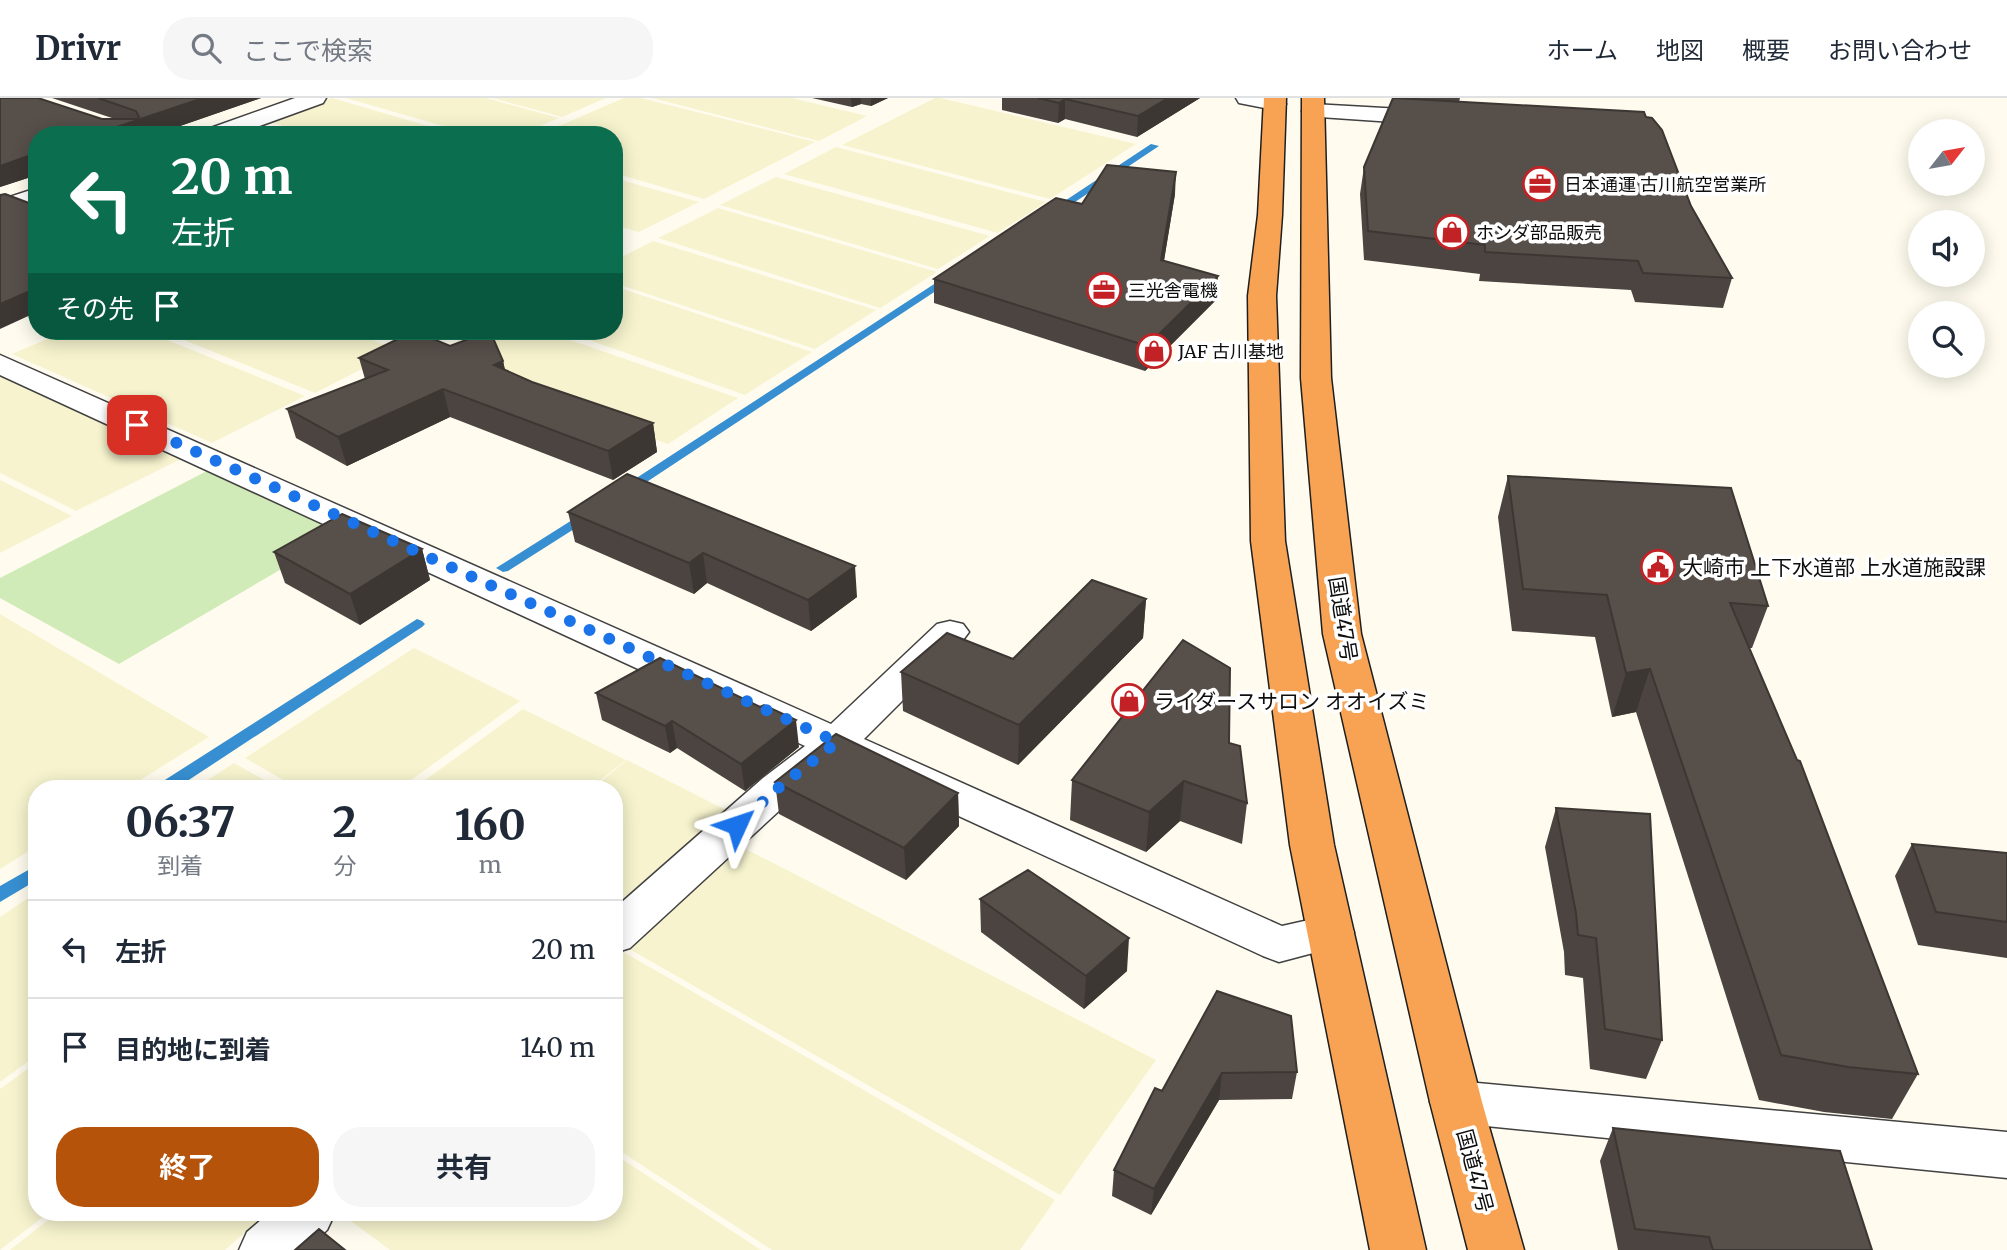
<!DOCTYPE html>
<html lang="ja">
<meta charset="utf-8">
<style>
:root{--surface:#fff;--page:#f6f6f7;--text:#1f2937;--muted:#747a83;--line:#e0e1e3;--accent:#b45309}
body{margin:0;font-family:Merriweather,"Noto Sans JP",serif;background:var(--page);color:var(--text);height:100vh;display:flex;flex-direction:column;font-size:26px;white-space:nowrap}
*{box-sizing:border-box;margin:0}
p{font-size:23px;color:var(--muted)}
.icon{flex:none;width:38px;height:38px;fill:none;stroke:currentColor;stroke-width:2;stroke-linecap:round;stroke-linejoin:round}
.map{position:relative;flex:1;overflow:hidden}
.sheet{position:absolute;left:28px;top:682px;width:595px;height:441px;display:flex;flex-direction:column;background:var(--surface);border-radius:28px;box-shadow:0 4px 18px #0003}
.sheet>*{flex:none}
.hud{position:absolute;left:28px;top:28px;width:595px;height:214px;border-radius:28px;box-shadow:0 4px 18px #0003;background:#0b6e4f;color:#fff;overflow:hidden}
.needle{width:46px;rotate:59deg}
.fabs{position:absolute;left:1908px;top:21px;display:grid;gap:14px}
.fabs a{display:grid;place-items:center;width:77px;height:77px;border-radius:50%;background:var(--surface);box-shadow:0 4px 18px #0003;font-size:35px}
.pin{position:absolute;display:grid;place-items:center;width:60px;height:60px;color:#fff;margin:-30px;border-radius:14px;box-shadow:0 4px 10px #0006}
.me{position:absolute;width:77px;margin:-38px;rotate:48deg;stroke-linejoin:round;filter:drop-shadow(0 0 5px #0008)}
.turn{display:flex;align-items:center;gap:24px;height:147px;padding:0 28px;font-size:32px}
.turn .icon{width:91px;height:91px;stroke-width:2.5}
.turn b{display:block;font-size:49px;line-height:60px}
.then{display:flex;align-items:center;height:66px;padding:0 28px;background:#0003;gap:14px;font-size:26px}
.eta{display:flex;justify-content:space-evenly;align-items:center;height:119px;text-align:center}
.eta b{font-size:42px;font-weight:700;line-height:49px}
.button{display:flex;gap:14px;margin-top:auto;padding:14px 28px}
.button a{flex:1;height:80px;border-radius:28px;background:var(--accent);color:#fff;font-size:28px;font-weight:700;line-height:80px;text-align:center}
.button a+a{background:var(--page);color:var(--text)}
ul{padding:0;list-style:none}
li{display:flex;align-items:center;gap:21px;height:98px;padding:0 28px;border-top:2px solid var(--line)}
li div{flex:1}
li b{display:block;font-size:26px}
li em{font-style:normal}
header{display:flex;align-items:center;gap:42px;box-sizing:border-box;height:98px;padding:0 35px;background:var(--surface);border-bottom:2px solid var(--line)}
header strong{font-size:33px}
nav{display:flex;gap:38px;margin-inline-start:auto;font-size:24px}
.search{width:490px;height:63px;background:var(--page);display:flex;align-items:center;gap:18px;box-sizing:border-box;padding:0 24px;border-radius:28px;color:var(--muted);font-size:26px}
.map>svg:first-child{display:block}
</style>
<header>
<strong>Drivr</strong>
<div class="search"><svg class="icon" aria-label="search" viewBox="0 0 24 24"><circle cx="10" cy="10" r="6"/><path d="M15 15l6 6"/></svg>ここで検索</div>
<nav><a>ホーム</a><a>地図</a><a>概要</a><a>お問い合わせ</a></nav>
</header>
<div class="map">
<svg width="2007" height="1152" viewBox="0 0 2007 1152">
<rect width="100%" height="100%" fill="#fffcef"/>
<path fill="#f6f3ce" d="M332,0L459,37H313L267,23Z
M346,0H486L559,20L519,37H474Z
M493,0H606L562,19Z
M624,0H641L815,44L704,101L614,75V37H538Z
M652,0H792L867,18L819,43Z
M935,0H940L1136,46L1050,101L842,47Z
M836,49L1046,104L998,135L784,76Z
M776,79L990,138L938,171L720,107Z
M614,80L699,104L639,134L614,127Z
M718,110L937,174L880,210L658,140Z
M653,143L876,212L815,251L614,185V163Z
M614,188L812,254L745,297L564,233H614Z
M66,233H145L305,298L212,345L12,256Z
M162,233H347L399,252L315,295Z
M477,233H544L738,300L668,346L430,258Z
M0,278L181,361L76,413L0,375Z
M0,382L72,418L0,455Z
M0,516L209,639L126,691H37V748L0,771Z
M414,550L520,603L399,691H299L245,660Z
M523,611L626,662L589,691H413Z
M627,662L726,712L614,812V691H592Z
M234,665L280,691H194Z
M736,746L1156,962L1060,1097L624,848Z
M37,794V957L0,984V819Z
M620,852L1055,1102L1020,1152H772L614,1049V857Z
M37,964V1115H48L0,1152V991Z
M614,1056L761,1152H390L340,1115H614Z
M57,1115H267L225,1152H10Z"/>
<path fill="#d0ebb7" d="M207,373L343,435L119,566L0,500V480Z"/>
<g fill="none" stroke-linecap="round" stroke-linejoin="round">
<path fill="#378fd1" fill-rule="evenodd" d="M1151,46L1159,48L1057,116L1048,114Z
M948,177L957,179L630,395L625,396L618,392Z
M588,412L593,413L595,416L593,419L508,473L503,474L496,470Z
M417,521L422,523L425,526L422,529L175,691H155L157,687Z
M37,767V782L0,804V788Z"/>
<g stroke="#414141" stroke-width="3">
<path id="minor" d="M295,0H326L323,5L235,37H202L205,32Z
M1236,0H1277L1286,6L1283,11L1275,12L1239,5Z
M1313,6L1437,13L1445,15L1448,20L1445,25L1437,27L1305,18L1302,13L1305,8Z
M37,90V105L0,117V102Z
M0,257L831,626L937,526L950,523L963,526L969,534L963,542L864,641L1282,828L1331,817L1347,822L1354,834L1347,846L1279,864L1263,858L839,663L793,700L630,850L614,855V811L763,680L805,648L0,277Z
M1456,983L2007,1034V1080L1456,1025L1438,1019L1430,1004L1438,989Z
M269,1115H335L327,1132L306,1152H239L247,1134Z"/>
</g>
<g stroke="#1f1f1f" stroke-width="3">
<path id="highway" d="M1264,0H1286L1282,117L1276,198L1285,443L1334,747L1426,1152H1370L1290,747L1251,443L1248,198L1258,117Z
M1302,0H1324L1331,280L1361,536L1482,1004L1524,1152H1468L1430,1004L1323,536L1301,280Z"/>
</g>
<use href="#minor" fill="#fff" fill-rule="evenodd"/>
<use href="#highway" fill="#f8a354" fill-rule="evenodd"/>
</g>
<path fill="#4b4440" d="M0,0L102,21H115L52,0H261L154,37H37V77L0,89Z
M812,0H888L871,8L861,6L852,9Z
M1002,0H1200L1137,39L1065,21L1058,25L1002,12Z
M1402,0H1460L1459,4L1646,19L1691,108L1732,180L1723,210L1635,204L1631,192L1479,183L1480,176L1364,162L1360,96L1364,69Z
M1175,96L1164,163L1216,202L1145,273L934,205V181L1082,106Z
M450,248L503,263L505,272L532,284L653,325L657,354L613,382L450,319L347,368L296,340L287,311L365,281L359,260Z
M1508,378L1768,508L1752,550H1749L1918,976L1892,1021L1824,1014L1759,1002L1636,614L1612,619L1595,539L1512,533L1498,419Z
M568,414L857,499L811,533L707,485L694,496L575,444Z
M422,451L430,482L360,527L285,485L274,454Z
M1146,501L1143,540L1018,667L903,613L901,574L1013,561Z
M596,595L799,649L745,693L677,650L670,655L602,622Z
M1229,645L1247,705L1242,746L1180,723L1146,754L1070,722L1072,682Z
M775,684L958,695L959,728L906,782L779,716Z
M1556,710L1662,942L1646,981L1590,971L1583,880L1565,877L1564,854L1545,749Z
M1912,746L2007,755V860L1918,847L1895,778Z
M980,801L1127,873L1084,911L981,834Z
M1217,893L1297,974L1292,1001L1219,1002L1151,1117L1112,1098L1114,1072L1162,993Z
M1613,1030L1872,1152H1618L1600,1063Z"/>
<path fill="#3d3734" d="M203,0H261L154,37H93Z
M851,0H861V6L852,9Z
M871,0H888L871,8Z
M1168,0H1200L1137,39L1138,18Z
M1065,1V21L1058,25L1059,5Z
M37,55V77L0,89V68Z
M1176,74L1175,96L1160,186L1161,162Z
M1218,178L1216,202L1145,273L1147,248Z
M37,190V214L0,231V206Z
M503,263L509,291L494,267Z
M443,291L450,319L347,368L338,339Z
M653,325L657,354L613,382L608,353Z
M422,451L430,482L360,527L350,496Z
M703,455L707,485L694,496L689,465Z
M855,468L857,499L811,533L808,502Z
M1146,501L1143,540L1018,667L1019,627Z
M1650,571L1636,614L1612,619L1626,575Z
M796,622L799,649L745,693L741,666Z
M672,623L677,650L670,655L665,628Z
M1184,683L1180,723L1146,754L1149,714Z
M958,695L959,728L906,782L904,750Z
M1129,840L1127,873L1084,911L1086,878Z
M1222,975L1219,1002L1151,1117L1154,1091Z"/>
<path fill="#574f4a" stroke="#3d3734" stroke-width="2" d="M0,0H38L102,21H137L139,19L136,13L98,0H203L93,37H37V55L0,68Z
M1038,0H1168L1138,18L1065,1L1059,5Z
M1393,0L1644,14L1646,19L1652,20L1662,32L1691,108L1732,180L1643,175L1638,163L1485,154V147L1368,133L1364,69Z
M1107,67L1176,74L1161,162L1218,178L1147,248L934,181L1056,100L1082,106Z
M5,96L37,108V190L0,206V97Z
M414,233L450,248L490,233L503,263L494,267L532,284L653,325L608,353L443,291L338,339L287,311L388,272L359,260Z
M627,376L855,468L808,502L703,455L689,465L568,414Z
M1508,378L1731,390L1768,508L1730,505L1797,662L1800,663L1918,976L1848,969L1781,957L1650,571L1626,575L1607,497L1523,491Z
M342,416L422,451L350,496L274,454Z
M1092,482L1146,501L1019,627L901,574L947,535L1013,561Z
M1183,542L1230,570L1229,645L1240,648L1247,705L1184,683L1149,714L1072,682Z
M660,560L760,609L764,607L796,622L741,666L672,623L665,628L596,595Z
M836,636L958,695L904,750L775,684Z
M1556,710L1650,716L1662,942L1605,931L1596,840L1578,837L1576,815Z
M1912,746L2007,755V824L1936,814Z
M1028,772L1129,840L1086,878L980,801Z
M1217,893L1291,918L1297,974L1222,975L1154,1091L1114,1072L1155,990L1162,993Z
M1613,1030L1840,1053L1872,1152H1713L1709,1139L1635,1131Z
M319,1131L345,1152H295Z"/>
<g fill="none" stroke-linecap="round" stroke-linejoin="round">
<path stroke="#1a73e8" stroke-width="12" stroke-dasharray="0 21.6" d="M137,327L837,644L778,690L737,727"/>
</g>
<defs>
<g id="office-ring" transform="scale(1.75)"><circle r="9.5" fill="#fff" stroke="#c22225" stroke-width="1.5"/><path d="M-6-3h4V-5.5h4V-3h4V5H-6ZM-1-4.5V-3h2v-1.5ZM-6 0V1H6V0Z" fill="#c22225"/></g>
<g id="shop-ring" transform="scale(1.75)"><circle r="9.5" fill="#fff" stroke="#c22225" stroke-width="1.5"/><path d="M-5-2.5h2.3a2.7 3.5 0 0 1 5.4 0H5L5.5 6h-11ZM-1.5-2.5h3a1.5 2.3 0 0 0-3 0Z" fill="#c22225"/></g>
<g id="civic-ring" transform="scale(1.75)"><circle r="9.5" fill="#fff" stroke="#c22225" stroke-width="1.5"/><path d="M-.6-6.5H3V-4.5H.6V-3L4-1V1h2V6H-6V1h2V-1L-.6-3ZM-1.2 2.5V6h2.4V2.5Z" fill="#c22225"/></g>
</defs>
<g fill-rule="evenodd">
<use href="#office-ring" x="1540" y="86"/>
<use href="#shop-ring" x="1452" y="134"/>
<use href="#office-ring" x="1104" y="192"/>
<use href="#shop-ring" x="1154" y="253"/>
<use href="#civic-ring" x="1658" y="469"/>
<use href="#shop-ring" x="1129" y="603"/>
</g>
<g text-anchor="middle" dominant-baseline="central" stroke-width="7" stroke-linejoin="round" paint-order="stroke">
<g font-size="18" fill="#0e0e0e" stroke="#fff" text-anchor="start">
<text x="1564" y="86">日本通運 古川航空営業所</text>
<text x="1476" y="134">ホンダ部品販売</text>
<text x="1128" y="192">三光舎電機</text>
<text x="1178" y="253">JAF 古川基地</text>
</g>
<g font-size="21" fill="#0e0e0e" stroke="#fff" text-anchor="start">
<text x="1682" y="469">大崎市 上下水道部 上水道施設課</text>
<text x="1154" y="603">ライダースサロン オオイズミ</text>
</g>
<g font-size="21" fill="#0e0e0e" stroke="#fff">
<text transform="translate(1343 521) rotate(81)">国道47号</text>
<text transform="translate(1475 1073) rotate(75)">国道47号</text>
</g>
</g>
</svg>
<div class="fabs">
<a><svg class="needle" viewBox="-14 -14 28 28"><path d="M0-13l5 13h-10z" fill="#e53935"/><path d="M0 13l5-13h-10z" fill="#747a83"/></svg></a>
<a><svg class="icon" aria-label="sound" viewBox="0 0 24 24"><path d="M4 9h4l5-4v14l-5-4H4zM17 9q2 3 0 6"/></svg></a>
<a><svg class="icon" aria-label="search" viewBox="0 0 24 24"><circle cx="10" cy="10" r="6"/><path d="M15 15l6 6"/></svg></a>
</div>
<div class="pin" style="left:137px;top:327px;background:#d93025"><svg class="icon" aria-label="arrive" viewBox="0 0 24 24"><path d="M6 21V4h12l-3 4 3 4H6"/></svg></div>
<svg class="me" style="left:737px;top:727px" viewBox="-20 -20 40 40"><path d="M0-17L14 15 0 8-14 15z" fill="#1a73e8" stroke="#fff" stroke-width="4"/></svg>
<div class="hud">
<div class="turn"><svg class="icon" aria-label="left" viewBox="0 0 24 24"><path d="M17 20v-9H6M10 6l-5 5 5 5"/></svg><div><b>20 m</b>左折</div></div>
<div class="then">その先<svg class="icon" aria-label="arrive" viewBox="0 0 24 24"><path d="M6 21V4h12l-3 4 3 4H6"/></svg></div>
</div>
<section class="sheet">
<div class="eta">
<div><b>06:37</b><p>到着</p></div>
<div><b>2</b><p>分</p></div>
<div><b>160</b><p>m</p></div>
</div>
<ul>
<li><svg class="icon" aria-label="left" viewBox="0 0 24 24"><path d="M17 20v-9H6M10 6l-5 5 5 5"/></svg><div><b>左折</b></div><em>20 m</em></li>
<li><svg class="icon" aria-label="arrive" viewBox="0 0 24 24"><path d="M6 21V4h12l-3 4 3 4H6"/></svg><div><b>目的地に到着</b></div><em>140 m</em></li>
</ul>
<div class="button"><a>終了</a><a>共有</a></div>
</section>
</div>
